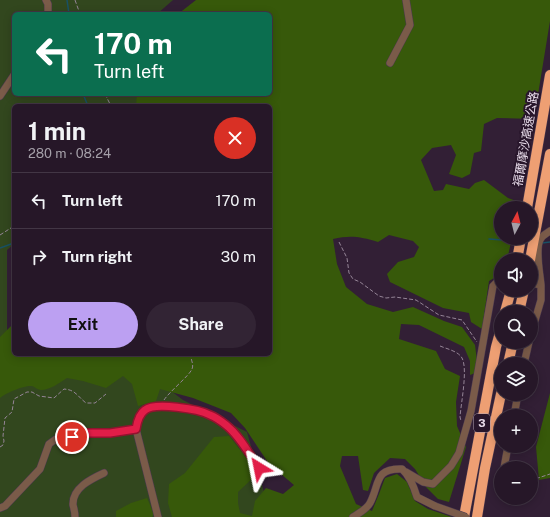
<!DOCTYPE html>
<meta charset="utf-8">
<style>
:root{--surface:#261728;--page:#322434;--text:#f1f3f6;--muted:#a49fa8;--line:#423645;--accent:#bca0f2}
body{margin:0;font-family:"Public Sans","Noto Sans TC",sans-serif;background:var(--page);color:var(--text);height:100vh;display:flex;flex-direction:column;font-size:15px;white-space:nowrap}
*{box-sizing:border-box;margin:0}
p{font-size:13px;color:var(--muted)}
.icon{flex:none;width:22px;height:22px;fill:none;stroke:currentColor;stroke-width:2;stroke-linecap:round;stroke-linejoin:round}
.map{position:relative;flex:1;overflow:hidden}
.details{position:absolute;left:12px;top:104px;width:260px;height:252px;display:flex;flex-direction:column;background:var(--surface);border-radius:6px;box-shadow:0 2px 10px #0003,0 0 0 1px var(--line)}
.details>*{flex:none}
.top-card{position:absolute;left:12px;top:12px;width:260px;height:84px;border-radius:6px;box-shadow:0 2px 10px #0003,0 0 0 1px var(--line);background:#0b6e4f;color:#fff;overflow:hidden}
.needle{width:26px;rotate:7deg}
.buttons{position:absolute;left:494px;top:201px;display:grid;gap:8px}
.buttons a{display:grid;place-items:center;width:44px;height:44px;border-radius:50%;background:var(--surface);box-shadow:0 2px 10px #0003,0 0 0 1px var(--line);font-size:20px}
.pin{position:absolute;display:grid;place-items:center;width:34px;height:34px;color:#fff;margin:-17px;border:2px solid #fff;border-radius:50%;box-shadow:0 1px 4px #0007}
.me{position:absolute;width:44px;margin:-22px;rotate:325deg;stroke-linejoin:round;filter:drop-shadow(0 0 3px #0008)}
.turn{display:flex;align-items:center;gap:14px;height:84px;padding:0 16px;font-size:18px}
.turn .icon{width:52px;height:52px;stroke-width:2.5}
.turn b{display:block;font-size:28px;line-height:34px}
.round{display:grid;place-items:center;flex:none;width:42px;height:42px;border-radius:21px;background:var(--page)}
.overview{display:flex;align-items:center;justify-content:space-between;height:68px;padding:0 16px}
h1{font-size:24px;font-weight:700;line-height:30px}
.button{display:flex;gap:8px;margin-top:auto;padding:8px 16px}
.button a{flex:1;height:46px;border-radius:24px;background:var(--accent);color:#111;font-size:16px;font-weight:700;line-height:46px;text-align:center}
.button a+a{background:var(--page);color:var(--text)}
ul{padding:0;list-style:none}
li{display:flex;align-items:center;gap:12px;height:56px;padding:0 16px;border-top:1px solid var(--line)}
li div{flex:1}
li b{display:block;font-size:15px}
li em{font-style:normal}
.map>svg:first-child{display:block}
</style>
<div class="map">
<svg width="550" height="517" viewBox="0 0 550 517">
<rect width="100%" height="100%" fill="#321f35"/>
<path fill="#32471e" d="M0,0H173L157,14H14V94H142V106H14V244L7,250V346L14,354H122L183,400L247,432L271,517H0Z"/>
<path fill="#37590a" d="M196,0H550V21L534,119L497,118L484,124L481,151L474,153L470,174L462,178L449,174L456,155L451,145L432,148L421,160L434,191L443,190L446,184L469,189L475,183L484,180L508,198L519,202L518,208H501V238H512L507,260H501V274L489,281L482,329L471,322L469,313L443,308L390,282L387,274L398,262L414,257L419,247L413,241L389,235L378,242C361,237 351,235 333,239L337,264L346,287L367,304L393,312L413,307L444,321L462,327L475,345L477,361L475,373L470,375V361L464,347L419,325L401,324L399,339L436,351L445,369L460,376L456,402L457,426L466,447L449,502L438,499L426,487L415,469L405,459L390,458L374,473L368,491L363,490L358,456H342L340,466L356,504L372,511L379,494L385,478L397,474L407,482L415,501L428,509L452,517H172L168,503L169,484L185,473L214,437L229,436L251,464L255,476L238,492V503L240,513L252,516L255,501L266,488L283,494L294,485L269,464L245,428L231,413L193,398L160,389L156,401L138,406L132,384L123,376L106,388L83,381L67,378C59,383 50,390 41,390C38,390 35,387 32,386C25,385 5,393 0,398V337L14,323V354H270V106H136L137,94H270V14H178Z
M550,393V478L539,480L536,447Z
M147,498L154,514L152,517H116V511L131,503Z"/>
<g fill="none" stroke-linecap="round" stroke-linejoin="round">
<path stroke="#185165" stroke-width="1.5" d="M67,0L69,14
M83,94L88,106
M489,239L517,241
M542,243L550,242
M0,248L14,243"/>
<g stroke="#4c3a4f" stroke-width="8">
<path id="minor" d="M46,0L48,4V14
M390,63L410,25L406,0
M0,96L14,75
M531,283L541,285V300L531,334
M541,285C540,273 535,250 540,240C542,235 546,234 550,231
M524,364L529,342
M514,416L518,394
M136,429C137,423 139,414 145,410C155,402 199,410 210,415C215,417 221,421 226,425C240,436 249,454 259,468
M504,468L508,446
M406,472L423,482L433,484L451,466L459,453L471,411L493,286L501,278
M0,508L5,506L40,469L49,444L56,439L72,437L87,433H110L136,429L158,517
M75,517C75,512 74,509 73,505C72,488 91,479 104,473
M353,517C359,513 367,509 370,503C380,484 374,468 402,469C410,476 414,487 417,497L435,506"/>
</g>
<g stroke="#4c3a4f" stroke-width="11">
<path id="highway" d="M527,208L550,75
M517,260L521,238
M530,260L550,154
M505,312L511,290
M519,312L524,290
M508,364L513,342
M464,517L496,347L501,329
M477,517L485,468L501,394"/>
</g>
<path stroke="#958597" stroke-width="1" stroke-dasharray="4 2" stroke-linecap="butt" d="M75,0L80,14
M105,94L111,106
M0,235L14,226
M339,242L347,258L349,273L353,279L360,282L379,296L386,298L395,297L416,300L439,315L462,320L477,342
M440,346C447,349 458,351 462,358C468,369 461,403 460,417L461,421
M164,400C170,391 189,376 192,369C194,365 191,359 190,354
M0,447L3,445L4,441L3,436L5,418L12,412L14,399L27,392H32L39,396L54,398L64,389C76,390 77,396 86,403H95L106,394
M531,476L535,479L550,474"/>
<use href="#minor" stroke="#7a5b49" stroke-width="7"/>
<use href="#highway" stroke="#ee9f73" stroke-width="10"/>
<g stroke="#4c3a4f" stroke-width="8" stroke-linecap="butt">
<path id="minor-bridge" d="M435,506L466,517"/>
</g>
<use href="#minor-bridge" stroke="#7a5b49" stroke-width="7"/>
</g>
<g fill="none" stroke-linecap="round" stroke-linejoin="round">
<g stroke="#92132f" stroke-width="10">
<path id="route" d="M72,437L88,433H110L136,429C137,423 139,414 145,410C155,402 199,409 210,415C215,417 221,421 226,425C240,436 249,454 259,468"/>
</g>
<use href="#route" stroke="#e11d48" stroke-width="7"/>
</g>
<g text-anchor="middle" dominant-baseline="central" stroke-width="4" stroke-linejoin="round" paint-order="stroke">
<rect fill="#28162b" stroke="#b0a2b2" stroke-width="1" x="474" y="414" width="16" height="18" rx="3"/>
<g font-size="11" font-weight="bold" fill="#eadeec">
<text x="482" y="423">3</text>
</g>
<g font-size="12" fill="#eadeec" stroke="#28162b">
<text transform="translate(526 139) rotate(-80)">福爾摩沙高速公路</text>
</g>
</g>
</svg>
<div class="buttons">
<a><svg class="needle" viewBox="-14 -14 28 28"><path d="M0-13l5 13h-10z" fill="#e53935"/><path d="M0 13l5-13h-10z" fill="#a49fa8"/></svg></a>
<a><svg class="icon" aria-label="sound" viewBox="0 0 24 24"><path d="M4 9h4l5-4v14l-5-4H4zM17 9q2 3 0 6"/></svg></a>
<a><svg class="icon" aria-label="search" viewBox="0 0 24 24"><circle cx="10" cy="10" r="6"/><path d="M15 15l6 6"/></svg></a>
<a><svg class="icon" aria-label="layers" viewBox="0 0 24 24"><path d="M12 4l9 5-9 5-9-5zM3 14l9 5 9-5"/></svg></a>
<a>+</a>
<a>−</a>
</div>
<div class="pin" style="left:72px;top:437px;background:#d93025"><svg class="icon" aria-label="arrive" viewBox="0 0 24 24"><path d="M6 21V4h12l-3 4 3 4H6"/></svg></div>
<svg class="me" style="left:259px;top:468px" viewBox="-20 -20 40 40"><path d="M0-17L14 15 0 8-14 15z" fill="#e11d48" stroke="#fff" stroke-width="4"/></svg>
<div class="top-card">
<div class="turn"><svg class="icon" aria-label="left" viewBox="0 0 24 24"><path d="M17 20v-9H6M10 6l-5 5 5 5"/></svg><div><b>170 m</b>Turn left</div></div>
</div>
<section class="details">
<div class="overview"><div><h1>1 min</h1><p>280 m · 08:24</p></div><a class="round" style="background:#d93025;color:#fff"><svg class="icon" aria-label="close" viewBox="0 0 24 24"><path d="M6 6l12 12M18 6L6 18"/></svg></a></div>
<ul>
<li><svg class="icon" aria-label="left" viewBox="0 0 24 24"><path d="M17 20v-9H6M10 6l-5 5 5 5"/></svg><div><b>Turn left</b></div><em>170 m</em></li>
<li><svg class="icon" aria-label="right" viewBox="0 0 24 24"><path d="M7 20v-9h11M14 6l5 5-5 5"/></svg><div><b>Turn right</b></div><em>30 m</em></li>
</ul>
<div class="button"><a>Exit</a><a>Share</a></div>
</section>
</div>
